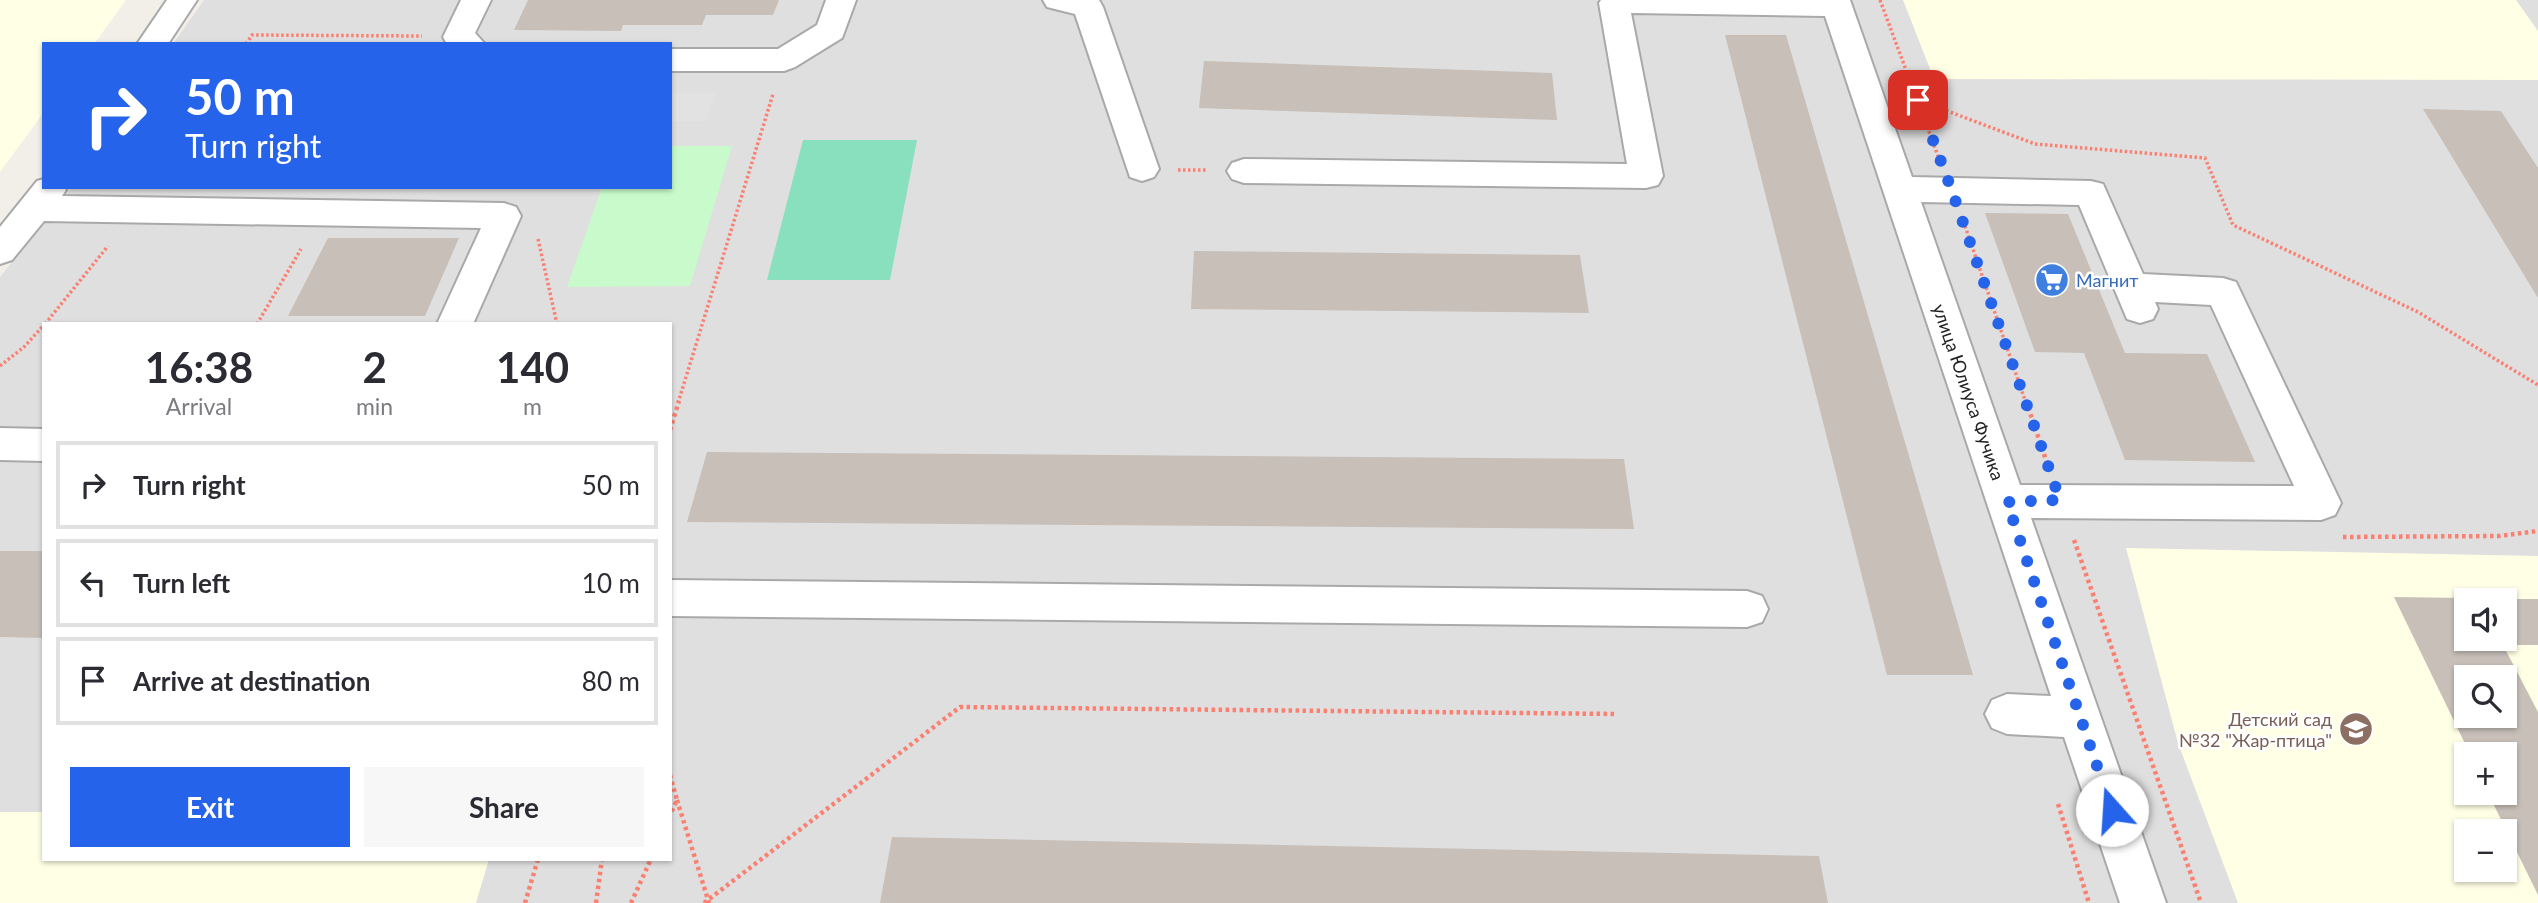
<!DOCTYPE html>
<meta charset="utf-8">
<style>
:root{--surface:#fff;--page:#f7f7f7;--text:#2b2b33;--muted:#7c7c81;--line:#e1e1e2;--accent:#2563eb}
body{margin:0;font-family:Lato,sans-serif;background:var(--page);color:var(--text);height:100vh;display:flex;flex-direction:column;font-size:26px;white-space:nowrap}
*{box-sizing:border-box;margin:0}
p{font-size:23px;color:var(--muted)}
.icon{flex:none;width:38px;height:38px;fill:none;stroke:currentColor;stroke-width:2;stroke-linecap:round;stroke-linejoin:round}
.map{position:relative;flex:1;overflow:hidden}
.panel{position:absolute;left:42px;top:322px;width:630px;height:539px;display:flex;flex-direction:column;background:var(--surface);border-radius:0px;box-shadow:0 2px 5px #0004}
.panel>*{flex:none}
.top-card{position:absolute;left:42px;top:42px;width:630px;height:147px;border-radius:0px;box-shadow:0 2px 5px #0004;background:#2563eb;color:#fff;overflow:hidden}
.buttons{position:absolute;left:2454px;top:588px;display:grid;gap:14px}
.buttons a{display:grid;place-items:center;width:63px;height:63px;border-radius:0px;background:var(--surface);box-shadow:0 2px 5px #0004;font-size:35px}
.pin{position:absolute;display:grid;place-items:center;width:60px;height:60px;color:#fff;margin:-30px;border-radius:14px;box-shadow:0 4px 10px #0006}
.me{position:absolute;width:77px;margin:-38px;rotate:341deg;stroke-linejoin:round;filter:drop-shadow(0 0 5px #0008)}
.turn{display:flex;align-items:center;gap:24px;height:147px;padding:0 28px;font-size:32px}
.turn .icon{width:91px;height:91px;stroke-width:2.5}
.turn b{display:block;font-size:49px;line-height:60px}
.eta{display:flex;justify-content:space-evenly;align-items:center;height:119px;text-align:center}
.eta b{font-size:42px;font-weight:700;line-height:49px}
.action{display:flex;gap:14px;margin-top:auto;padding:14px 28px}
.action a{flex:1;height:80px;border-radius:0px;background:var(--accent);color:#fff;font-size:28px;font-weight:700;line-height:80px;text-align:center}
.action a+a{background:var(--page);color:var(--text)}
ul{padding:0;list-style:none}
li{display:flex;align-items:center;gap:21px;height:88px;margin:0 14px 10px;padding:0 14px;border:4px solid var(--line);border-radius:0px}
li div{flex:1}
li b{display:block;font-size:26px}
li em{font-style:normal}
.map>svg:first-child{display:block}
</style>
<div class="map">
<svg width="2538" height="903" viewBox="0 0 2538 903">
<rect width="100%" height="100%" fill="#f2efe9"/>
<path fill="#e0dfdf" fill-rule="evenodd" d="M204,0H2538V903H0V277L72,187H670V44H173ZM44,324H670V859H44ZM2466,600H2504V639H2466ZM2466,677H2504V716H2466ZM2466,754H2504V793H2466ZM2466,831H2504V870H2466Z"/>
<path fill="#ffffe5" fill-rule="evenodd" d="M0,0H126L94,44H44V112L0,172Z
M1903,0H2516L2538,31V80L1934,79Z
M2126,548L2538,556V903H2238L2178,743ZM2466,600H2504V639H2466ZM2466,677H2504V716H2466ZM2466,754H2504V793H2466ZM2466,831H2504V870H2466Z
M0,812H44V859H489L476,903H0Z"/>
<path fill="#c8facc" d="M670,146H732L690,286L567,287L602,187H670Z"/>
<path fill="#88e0be" d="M803,140H917L890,280H767Z"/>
<path fill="#e2e2e2" d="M670,93H715L706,121H670Z"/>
<path fill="#c7bfb8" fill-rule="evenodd" d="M528,0H779L773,15H706L702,25H623L621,31L514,30Z
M1725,35H1786L1973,675H1887Z
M1204,61L1552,73L1557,120L1199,108Z
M2423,109L2501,111L2538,168V298Z
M1985,213L2068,214L2125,353L2207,354L2255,462L2125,460L2084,353L2035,352Z
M328,238H459L425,316H288Z
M1194,251L1580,255L1589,313L1191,309Z
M707,452L1624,459L1634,529L687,522Z
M0,551H44V638L0,637Z
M2394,597L2466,598V639H2504V599H2538V645H2503L2538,712V895L2488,793H2504V754H2470ZM2466,677H2504V716H2466Z
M892,837L1819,856L1828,903H880Z"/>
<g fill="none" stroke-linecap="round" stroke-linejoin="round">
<g stroke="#a9a9a9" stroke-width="4">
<path id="minor" d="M167,0H197L168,44H137Z
M461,0H491L475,33L485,44H447L443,37Z
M826,0H856L842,38L795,67L784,71H670V49H778L817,25Z
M1043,0H1099L1103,7L1159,169L1154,177L1142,181L1130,177L1075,14L1047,7Z
M1601,0H1850L1912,177L2091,181L2103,184L2143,274L2223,278L2236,282L2341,503L2335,515L2321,520L2031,518L2166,903H2120L2064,737L2007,734L1992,728L1985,714L1992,700L2007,694L2051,696L1825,16L1631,13L1663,176L1658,185L1646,188L1244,183L1232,179L1227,171L1232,163L1244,159L1627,164L1599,3ZM1921,202L2079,205L2127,319L2140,323L2153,319L2158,309L2155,302L2211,305L2294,486L2020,485Z
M44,179V187H64L66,190L62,196L504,203L516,207L521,216L473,324H437L481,228L44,221L12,260L0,264V227L37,181Z
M0,428L44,429V461L0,460Z
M670,580L1747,591L1762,596L1768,609L1762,622L1747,627L670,616Z"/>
</g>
<path stroke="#fa8072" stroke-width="3.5" stroke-dasharray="2.5 2.5" stroke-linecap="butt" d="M1880,0L1938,156
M246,44L252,35L422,36
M1918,100L2035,144L2205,158L2233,225L2418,312L2538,385
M1178,170H1208
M1965,226L2026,403
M538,239L557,324
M45,324L108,246
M257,324L301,249
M0,366L24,347L44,325
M678,403L773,94"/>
<path stroke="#fa8072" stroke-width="4.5" stroke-dasharray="3.5 3.5" stroke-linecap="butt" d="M2026,401L2047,463
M670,430L679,401
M2343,537L2499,536L2538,531
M2074,540L2201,903
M670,775L677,800L670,815
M677,800L709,903
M2058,804L2089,903
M525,903L538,859
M596,903L602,859
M631,903L651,859
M704,903L960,707L1617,714"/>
<use href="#minor" fill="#fff" fill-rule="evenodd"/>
</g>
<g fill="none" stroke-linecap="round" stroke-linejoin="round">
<path stroke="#2563eb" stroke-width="12" stroke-dasharray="0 21.6" d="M1918,100L1952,191L2060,500L2007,502L2112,810"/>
</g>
<defs>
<g id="supermarket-disc" transform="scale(1.75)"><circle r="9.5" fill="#3f7fe0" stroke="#fff"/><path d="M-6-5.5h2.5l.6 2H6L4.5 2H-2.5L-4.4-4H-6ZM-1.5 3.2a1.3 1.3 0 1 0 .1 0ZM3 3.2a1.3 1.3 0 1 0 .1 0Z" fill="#fff"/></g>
<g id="school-disc" transform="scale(1.75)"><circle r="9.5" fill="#8d6e63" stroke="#fff"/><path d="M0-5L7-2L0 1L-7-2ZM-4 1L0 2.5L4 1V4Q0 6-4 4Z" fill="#fff"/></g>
</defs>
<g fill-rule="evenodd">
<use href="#supermarket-disc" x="2052" y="280"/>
<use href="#school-disc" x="2356" y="729"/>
</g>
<g text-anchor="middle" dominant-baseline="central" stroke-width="5" stroke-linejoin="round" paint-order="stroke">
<g font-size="18" fill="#366cbe" stroke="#fff" text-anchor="start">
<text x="2076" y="280">Магнит</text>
</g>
<g font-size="18" fill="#222" stroke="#fff">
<text transform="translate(1969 392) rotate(71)">улица Юлиуса Фучика</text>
</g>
<g font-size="18" fill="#785e54" stroke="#fff" text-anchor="end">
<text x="2332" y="719">Детский сад<tspan x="2332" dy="21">№32 "Жар-птица"</tspan></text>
</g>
</g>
</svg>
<div class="buttons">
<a><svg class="icon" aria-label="sound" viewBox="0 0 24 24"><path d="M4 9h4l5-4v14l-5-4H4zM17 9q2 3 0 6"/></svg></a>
<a><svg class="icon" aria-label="search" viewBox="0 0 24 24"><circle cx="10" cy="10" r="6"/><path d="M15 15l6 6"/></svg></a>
<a>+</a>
<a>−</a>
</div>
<div class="pin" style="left:1918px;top:100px;background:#d93025"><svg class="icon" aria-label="arrive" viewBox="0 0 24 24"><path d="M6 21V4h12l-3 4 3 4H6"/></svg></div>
<svg class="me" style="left:2112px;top:810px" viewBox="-20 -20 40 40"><circle r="19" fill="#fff"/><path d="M0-13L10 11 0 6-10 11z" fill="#2563eb"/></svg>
<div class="top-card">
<div class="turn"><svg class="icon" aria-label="right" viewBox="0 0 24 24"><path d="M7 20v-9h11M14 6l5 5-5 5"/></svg><div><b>50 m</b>Turn right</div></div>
</div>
<section class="panel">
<div class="eta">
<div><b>16:38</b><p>Arrival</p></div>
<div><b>2</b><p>min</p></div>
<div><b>140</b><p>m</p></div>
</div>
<ul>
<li><svg class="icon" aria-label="right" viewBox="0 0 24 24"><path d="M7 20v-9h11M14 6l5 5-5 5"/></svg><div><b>Turn right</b></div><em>50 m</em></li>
<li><svg class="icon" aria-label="left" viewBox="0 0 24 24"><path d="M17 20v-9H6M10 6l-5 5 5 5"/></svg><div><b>Turn left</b></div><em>10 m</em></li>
<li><svg class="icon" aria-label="arrive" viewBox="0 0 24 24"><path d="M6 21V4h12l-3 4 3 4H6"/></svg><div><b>Arrive at destination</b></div><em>80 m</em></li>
</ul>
<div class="action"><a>Exit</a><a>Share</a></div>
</section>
</div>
